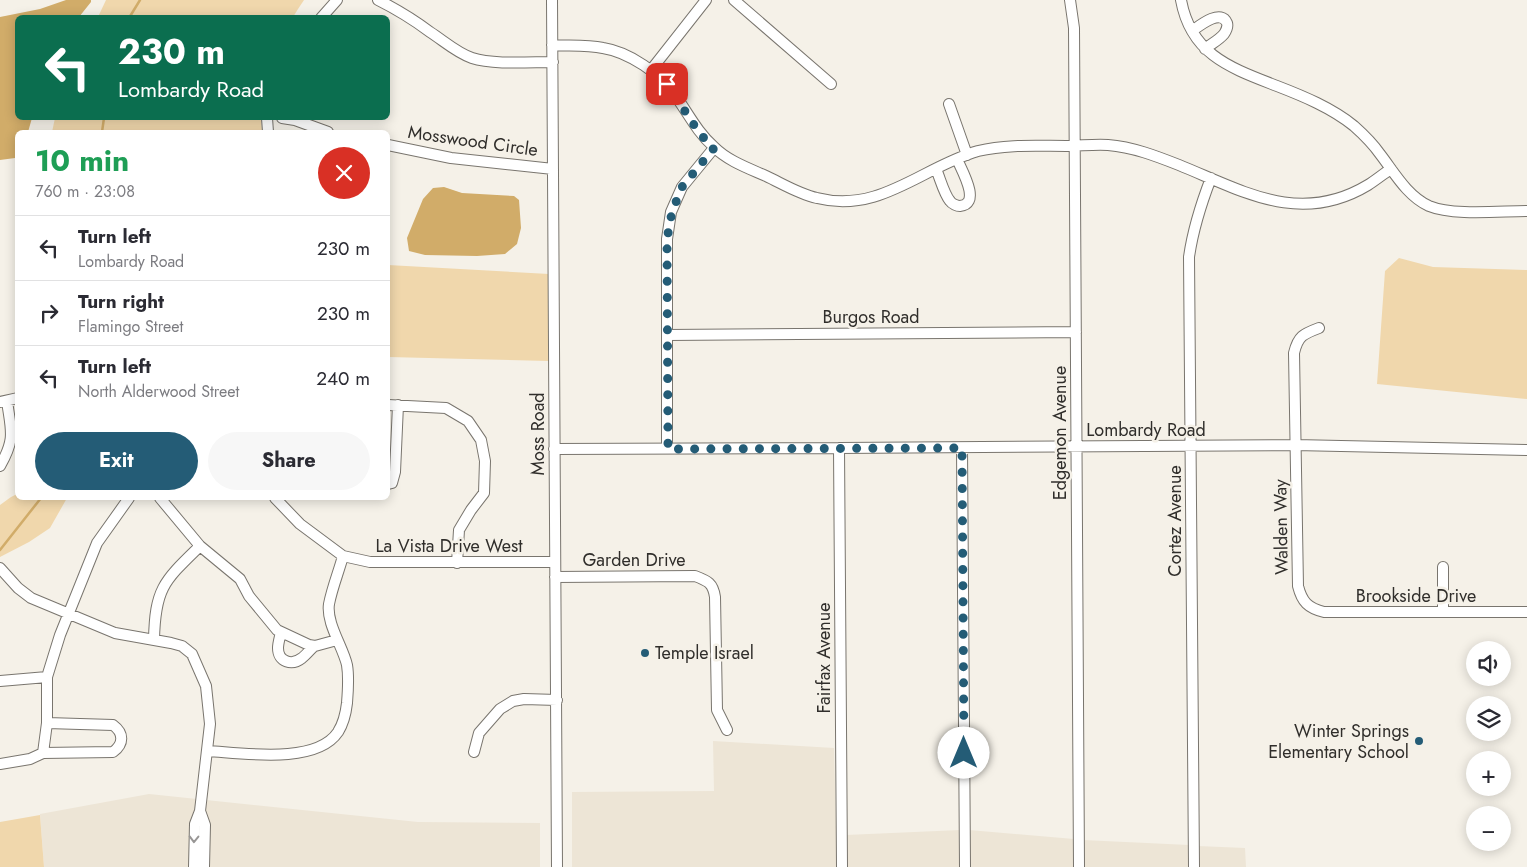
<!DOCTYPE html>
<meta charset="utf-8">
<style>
:root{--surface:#fff;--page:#f7f7f7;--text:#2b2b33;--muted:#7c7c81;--line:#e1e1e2;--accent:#245c76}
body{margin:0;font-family:Jost,sans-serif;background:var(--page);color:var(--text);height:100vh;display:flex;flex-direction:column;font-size:19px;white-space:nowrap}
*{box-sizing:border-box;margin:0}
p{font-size:16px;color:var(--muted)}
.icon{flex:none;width:28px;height:28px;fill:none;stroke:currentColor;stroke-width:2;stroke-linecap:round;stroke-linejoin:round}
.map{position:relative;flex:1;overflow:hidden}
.drawer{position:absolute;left:15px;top:130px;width:375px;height:370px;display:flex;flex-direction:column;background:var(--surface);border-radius:8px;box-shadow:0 2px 12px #0003}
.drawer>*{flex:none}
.hud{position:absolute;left:15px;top:15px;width:375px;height:105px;border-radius:8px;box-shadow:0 2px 12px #0003;background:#0b6e4f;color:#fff;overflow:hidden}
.tools{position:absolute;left:1466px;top:641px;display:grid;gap:10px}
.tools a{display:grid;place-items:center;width:45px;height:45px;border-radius:50%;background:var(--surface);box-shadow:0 2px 12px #0003;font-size:25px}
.pin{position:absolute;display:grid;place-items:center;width:42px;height:42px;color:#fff;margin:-21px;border-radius:10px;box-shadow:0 2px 8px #0006}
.me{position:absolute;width:55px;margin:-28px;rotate:0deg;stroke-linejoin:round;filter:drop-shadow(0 0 4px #0008)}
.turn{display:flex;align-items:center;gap:18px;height:105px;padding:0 20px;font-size:22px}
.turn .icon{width:65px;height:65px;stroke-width:2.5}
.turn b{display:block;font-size:35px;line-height:42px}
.round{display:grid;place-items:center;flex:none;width:52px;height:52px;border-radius:26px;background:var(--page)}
.overview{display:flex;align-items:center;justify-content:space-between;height:85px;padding:0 20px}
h1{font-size:30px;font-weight:700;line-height:38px;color:#1e9e55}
.action{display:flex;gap:10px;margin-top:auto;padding:10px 20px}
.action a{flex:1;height:58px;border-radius:30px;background:var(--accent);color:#fff;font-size:20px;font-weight:700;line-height:58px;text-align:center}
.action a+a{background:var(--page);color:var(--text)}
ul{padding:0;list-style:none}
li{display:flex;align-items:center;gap:15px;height:65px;padding:0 20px;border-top:1px solid var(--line)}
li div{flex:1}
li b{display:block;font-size:19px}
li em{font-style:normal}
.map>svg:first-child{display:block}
</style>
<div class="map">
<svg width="1527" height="867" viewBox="0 0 1527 867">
<rect width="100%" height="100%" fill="#f5f1e8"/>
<path fill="#ede5d6" d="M713,741L834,748L837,867H572V792L714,791Z
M149,794L197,799L196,808L194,809L189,867H44L40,814Z
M206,800L418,822L540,823V867H209L205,811Z
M960,830L961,867H846V835Z
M969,830L1074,839L1075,867H970Z
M1083,840L1189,845L1190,867H1083Z
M1198,846L1245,848L1246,867H1198Z"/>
<path fill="#f0d7ac" d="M106,0H304L298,9L293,17H98Z
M55,118H261L262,132H52Z
M1399,258L1433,267L1527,270V399L1377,384L1385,271Z
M388,265L549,274V361L388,357Z
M17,494L18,498H67L50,528L29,542L0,557V505L11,497Z
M40,815L44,867H0V822Z"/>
<path fill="#d1ac69" d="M66,0H91V2L79,17L18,18V118H32L28,132H18L17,154L15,158L0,160V17L40,9Z
M444,187L462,193L514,196L519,200L521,228L517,244L505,254L477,256L425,255L409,251L407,238L423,199L433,188Z"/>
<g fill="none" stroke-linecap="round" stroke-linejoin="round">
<path stroke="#d1ac69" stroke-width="2.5" d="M129,18L140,0
M102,132L104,118
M0,550L41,498"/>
<g stroke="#79756e" stroke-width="12">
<path id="minor" d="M378,0C396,9 414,20 430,32C444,41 457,53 472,58C493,65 530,62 553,62
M552,0L557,867
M734,0L831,84
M1070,0L1074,28L1079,867
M1181,0C1191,55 1231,68 1277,86C1303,96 1332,108 1354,126C1363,134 1373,144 1380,154C1394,172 1407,196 1429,206C1453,216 1500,211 1527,211
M321,18L337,0
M1192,31C1199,26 1221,8 1227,23C1228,26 1226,31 1224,34C1219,40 1211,44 1205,49
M552,45C569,46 587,45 603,48C629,52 661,74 675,95C688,113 697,132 714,147C728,161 748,168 766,176C783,184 799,194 817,198C880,214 922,167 978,151C1007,144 1037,146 1066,146C1080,146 1094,144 1108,145C1133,147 1156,156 1179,165C1243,191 1300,226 1368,185C1376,180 1383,174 1391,169
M651,70L706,0
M949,104L967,155
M267,118L268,132
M282,118L295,120L328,132
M388,145L451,158L553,169
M936,169C940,178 944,194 950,201C952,204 957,206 960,206C982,204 961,169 957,159
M1319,328C1303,334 1298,336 1294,353L1298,586C1302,602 1308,608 1324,612H1527
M667,335L1076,332
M0,402L18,398
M388,405L446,408L468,421L481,440L485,461L484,493L471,510L459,530L457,563
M839,448L842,867
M962,448L965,867
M554,449L839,448L1295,445L1527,450
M667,449V239L671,212L682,187L714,148
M0,466C16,438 11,431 7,401
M388,484L392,483L395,472L398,405
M160,498L200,546L240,579L249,596L277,630L309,645L315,646L337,640
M275,498L300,524L343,556L370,562H555
M1443,567V612
M0,568L18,588L31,598L115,633L171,643L182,646L192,654L206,686L210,724L200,811L195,824L194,867
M555,577L695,576C708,581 713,583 715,597L717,710L727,730
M281,632C280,637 278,643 278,648C278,662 292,666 302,658C306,655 310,650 314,646
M154,640C155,588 164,581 200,546
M0,681L47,677
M208,751C242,753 316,765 338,732C343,724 346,712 347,703C348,691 349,677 347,665C343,647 326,623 329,604C332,588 339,571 343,556
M474,752L479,733L500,709L513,701L524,699L557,700
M43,753L47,723V677L60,635L97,543L129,498
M0,764L30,759L43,753L113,752C124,744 124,733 113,725L47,723
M200,811L205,825L204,867
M1194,867L1189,257C1193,229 1201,204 1211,178"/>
</g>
<use href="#minor" stroke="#fff" stroke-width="10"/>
</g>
<defs><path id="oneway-chevron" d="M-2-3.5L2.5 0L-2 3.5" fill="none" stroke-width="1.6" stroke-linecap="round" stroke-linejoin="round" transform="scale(1.25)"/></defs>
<use stroke="#989695" href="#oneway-chevron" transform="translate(194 839) rotate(91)"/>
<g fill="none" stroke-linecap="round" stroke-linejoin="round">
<path stroke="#245c76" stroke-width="9" stroke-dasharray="0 16.2" d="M667,84L700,134L714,148L682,187L672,212L667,239L668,449L962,448L964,753"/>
</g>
<g fill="#245c76" stroke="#f5f1e8" stroke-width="2">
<circle cx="645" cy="653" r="5"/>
<circle cx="1419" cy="741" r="5"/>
</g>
<g text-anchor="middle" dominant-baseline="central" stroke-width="5" stroke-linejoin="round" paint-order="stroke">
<g font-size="18" fill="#302e2b" stroke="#f5f1e8">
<text transform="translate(473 141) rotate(8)">Mosswood Circle</text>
<text x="871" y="317">Burgos Road</text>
<text x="1146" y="430">Lombardy Road</text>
<text transform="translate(1060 433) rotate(-90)">Edgemon Avenue</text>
<text transform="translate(538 434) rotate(-90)">Moss Road</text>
<text transform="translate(1175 521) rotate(-90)">Cortez Avenue</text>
<text transform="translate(1281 527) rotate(-91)">Walden Way</text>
<text x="449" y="546">La Vista Drive West</text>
<text x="634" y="560">Garden Drive</text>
<text x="1416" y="596">Brookside Drive</text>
<text transform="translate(824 658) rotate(-90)">Fairfax Avenue</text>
</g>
<g font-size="18" fill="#302e2b" stroke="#f5f1e8" text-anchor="start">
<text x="655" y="653">Temple Israel</text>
<text x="1409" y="731" text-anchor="end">Winter Springs<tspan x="1409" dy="21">Elementary School</tspan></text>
</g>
</g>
</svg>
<div class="tools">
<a><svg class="icon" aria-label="sound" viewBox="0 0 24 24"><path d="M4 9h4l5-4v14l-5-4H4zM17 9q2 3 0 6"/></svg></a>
<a><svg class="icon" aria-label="layers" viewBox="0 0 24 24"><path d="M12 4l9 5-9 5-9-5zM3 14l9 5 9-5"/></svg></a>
<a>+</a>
<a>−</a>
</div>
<div class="pin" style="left:667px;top:84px;background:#d93025"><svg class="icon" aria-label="arrive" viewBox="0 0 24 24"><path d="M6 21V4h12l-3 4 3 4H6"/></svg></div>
<svg class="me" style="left:964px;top:753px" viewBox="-20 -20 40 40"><circle r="19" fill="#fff"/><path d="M0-13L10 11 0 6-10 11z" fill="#245c76"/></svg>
<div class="hud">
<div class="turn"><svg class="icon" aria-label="left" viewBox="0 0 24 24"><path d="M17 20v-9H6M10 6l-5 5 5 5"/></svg><div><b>230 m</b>Lombardy Road</div></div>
</div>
<section class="drawer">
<div class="overview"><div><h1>10 min</h1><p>760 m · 23:08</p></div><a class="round" style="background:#d93025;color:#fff"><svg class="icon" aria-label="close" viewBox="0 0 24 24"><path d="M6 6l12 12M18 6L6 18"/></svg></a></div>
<ul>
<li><svg class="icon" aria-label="left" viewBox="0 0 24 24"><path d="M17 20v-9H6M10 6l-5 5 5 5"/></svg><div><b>Turn left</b><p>Lombardy Road</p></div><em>230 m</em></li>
<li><svg class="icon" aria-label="right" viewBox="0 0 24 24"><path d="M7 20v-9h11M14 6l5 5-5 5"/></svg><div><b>Turn right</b><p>Flamingo Street</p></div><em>230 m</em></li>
<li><svg class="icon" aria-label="left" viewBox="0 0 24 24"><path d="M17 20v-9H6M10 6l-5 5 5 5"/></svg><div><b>Turn left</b><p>North Alderwood Street</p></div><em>240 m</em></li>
</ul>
<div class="action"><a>Exit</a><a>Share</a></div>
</section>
</div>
